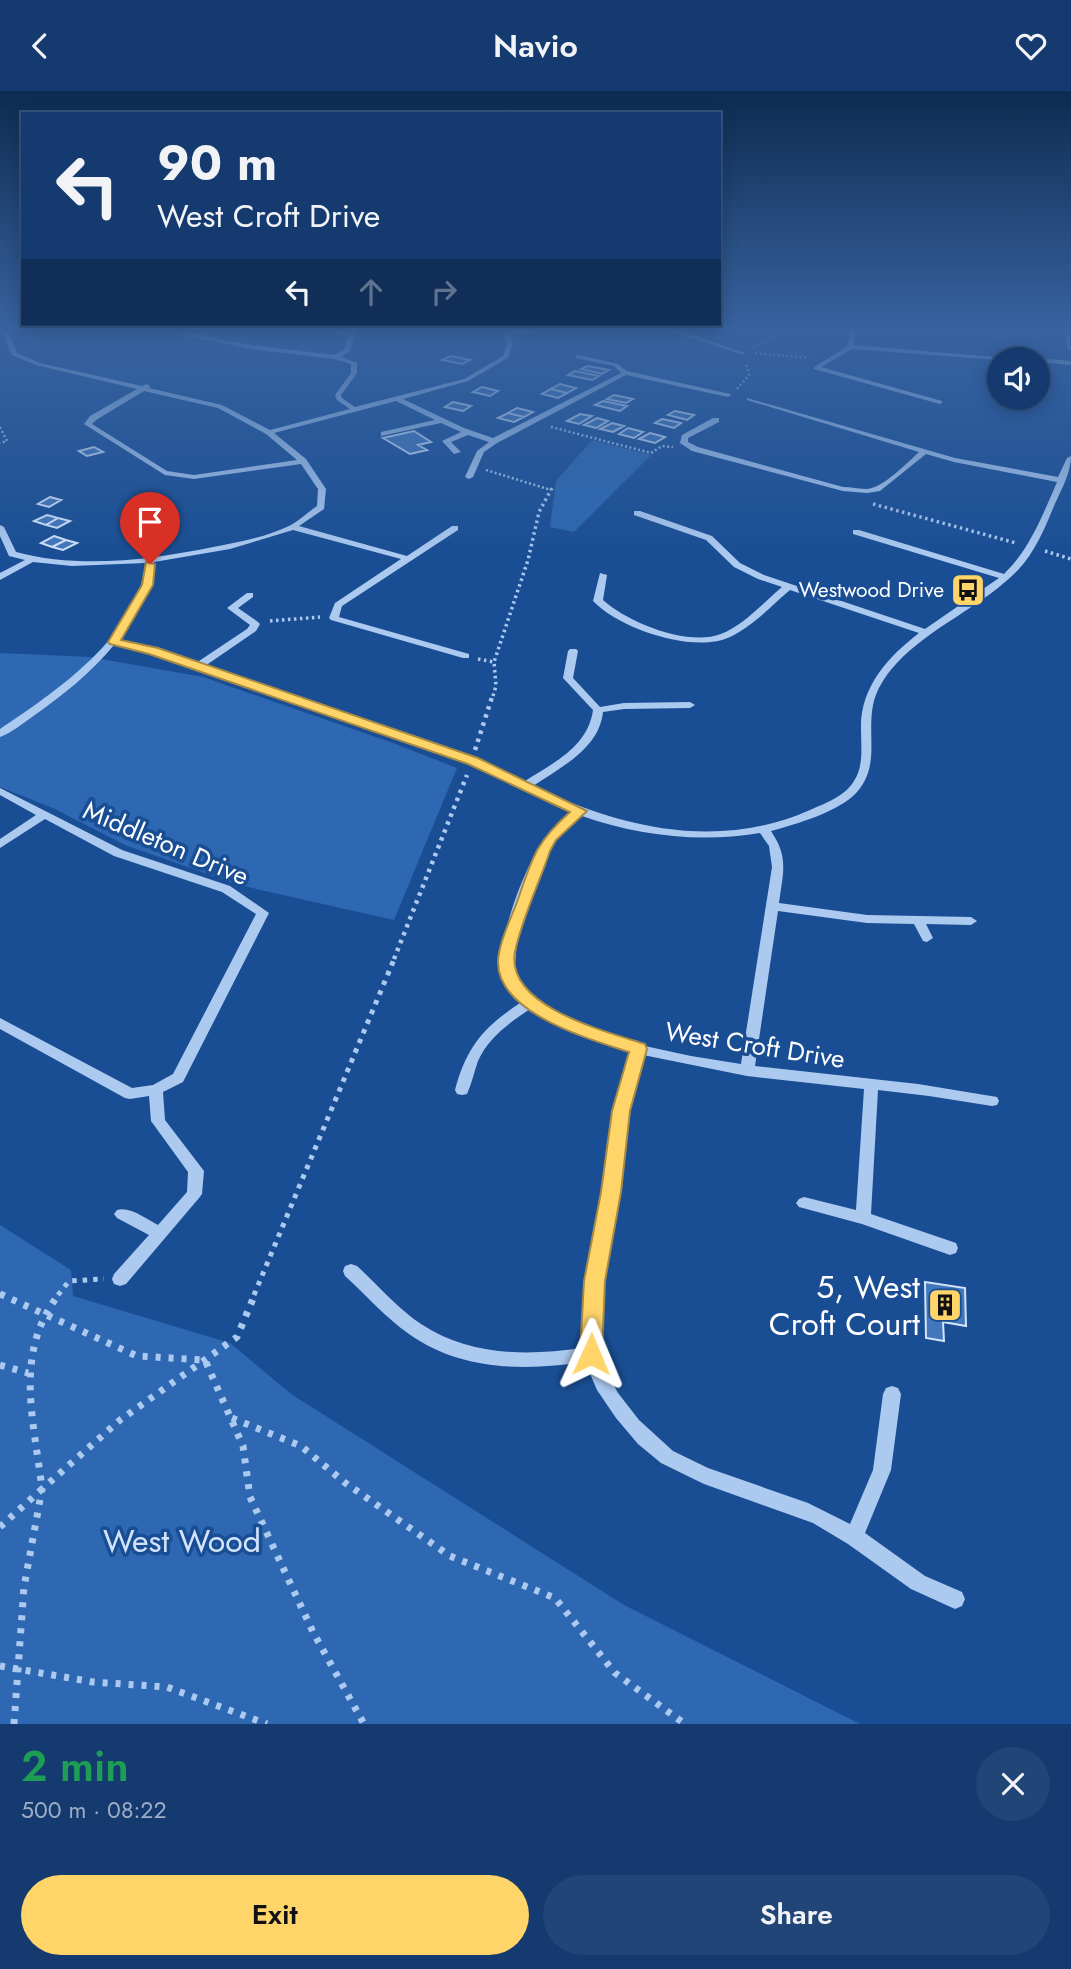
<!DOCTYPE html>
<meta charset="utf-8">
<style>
:root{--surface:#143a6f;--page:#214577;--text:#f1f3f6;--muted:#9dadc3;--line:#335482;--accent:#ffd56a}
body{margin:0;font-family:Jost,sans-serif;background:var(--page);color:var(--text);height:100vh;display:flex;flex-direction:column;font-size:26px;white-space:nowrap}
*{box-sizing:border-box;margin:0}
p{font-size:23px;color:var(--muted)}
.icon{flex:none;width:38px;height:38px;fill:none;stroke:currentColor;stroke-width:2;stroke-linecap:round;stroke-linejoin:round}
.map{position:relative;height:1633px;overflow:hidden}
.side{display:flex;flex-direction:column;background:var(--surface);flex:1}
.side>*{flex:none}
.top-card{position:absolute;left:21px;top:21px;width:700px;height:214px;border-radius:0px;box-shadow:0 4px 18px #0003,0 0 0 2px var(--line);background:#143a6f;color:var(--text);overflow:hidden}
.buttons{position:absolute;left:987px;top:256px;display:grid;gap:14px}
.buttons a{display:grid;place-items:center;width:63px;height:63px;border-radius:50%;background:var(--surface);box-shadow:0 4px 18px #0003,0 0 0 2px var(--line);font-size:35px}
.pin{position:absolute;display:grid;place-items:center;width:60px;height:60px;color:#fff;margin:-72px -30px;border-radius:50% 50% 50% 0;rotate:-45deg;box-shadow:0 0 7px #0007}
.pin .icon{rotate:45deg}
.me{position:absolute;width:77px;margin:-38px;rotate:1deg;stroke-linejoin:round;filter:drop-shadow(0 0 5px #0008)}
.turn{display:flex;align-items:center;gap:24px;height:147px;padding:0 21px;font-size:32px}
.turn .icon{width:91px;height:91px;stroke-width:2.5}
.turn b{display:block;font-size:49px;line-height:60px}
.lanes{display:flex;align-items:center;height:66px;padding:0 21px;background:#0003;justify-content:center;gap:35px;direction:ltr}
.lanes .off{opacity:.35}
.round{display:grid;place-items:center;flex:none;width:74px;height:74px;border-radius:37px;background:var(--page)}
.summary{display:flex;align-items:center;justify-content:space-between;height:119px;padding:0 21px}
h1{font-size:42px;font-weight:600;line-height:52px;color:#1e9e55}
.cta{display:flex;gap:14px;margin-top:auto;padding:14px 21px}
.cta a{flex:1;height:80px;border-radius:42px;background:var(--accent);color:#111;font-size:28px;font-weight:600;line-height:80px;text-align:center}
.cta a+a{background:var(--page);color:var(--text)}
header{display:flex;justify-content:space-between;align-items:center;height:91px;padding:0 21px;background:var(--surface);font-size:32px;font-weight:600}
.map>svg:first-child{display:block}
</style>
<header><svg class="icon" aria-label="back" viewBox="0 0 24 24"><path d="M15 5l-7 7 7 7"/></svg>Navio<svg class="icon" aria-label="heart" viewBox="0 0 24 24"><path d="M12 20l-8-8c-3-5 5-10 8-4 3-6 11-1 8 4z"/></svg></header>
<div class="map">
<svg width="1071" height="1633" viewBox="0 0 1071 1633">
<rect width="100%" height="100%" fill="#1a4e94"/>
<path fill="#2e68b2" d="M592,349L651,364L574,441L550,436L556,390Z
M0,562L90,566L203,586L393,652L457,677L394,829L239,794L125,754L55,718L0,696Z
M0,1134L71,1179L73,1205L230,1252L291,1303L624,1514L860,1633H0Z"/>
<path fill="#4377bb" stroke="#d2e4fb" stroke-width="2" d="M451,265L470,269L462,273L442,269Z
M588,275L609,279L602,283L581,278Z
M575,280L599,285L592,289L568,284Z
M560,293L576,297L567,302L551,298Z
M482,296L498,300L490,305L473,301Z
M551,298L567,302L558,307L542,303Z
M614,304L633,308L626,312L607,308Z
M603,310L627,315L620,320L595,314Z
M453,311L471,315L463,320L445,316Z
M517,317L533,321L524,326L508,322Z
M675,320L694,324L687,329L668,324Z
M508,322L524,326L514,331L498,327Z
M580,323L592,325L579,333L567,330Z
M597,327L608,330L596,337L584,334Z
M662,328L681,332L674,337L655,332Z
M612,332L624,335L613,341L600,338Z
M628,337L643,341L634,347L619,343Z
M414,340L431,351L418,354L427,359L410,363L383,347Z
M650,342L665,346L655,352L639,348Z
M94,356L103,361L87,365L79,360Z
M50,406L61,409L49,416L38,413Z
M47,424L58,427L46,434L34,430Z
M58,427L70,430L57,437L46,434Z
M54,445L66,449L52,456L41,452Z
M66,449L77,452L63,459L52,456Z
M925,1191L965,1197L966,1235L943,1231L944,1250L926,1247Z"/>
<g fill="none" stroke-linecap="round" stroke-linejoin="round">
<path stroke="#accaf0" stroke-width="2.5" stroke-dasharray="2 2.5" stroke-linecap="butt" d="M753,257L787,240V237
M755,262L809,267
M737,298L749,284L746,273
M0,336L7,350L0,352
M551,336L651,362L662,355L673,356
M486,379L551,399"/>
<path stroke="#accaf0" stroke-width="3.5" stroke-dasharray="2.5 3.5" stroke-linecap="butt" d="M873,413L1016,452
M1045,460L1071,468
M270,530L320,526
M478,568L494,571
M493,605L496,595L494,571L528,469L539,421L552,397"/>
<path stroke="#accaf0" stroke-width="4.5" stroke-dasharray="3.5 5" stroke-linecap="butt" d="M475,659L493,603
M394,868L467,684"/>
<path stroke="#accaf0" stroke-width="5" stroke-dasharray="4.5 6" stroke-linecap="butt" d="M0,1203L3,1204
M58,1204L69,1190L104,1188
M254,1204L395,866"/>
<path stroke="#accaf0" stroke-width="7" stroke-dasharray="5 8" stroke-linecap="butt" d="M0,1203L137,1265L205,1269L243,1355L250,1406L313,1541L364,1633
M0,1274L28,1282
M232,1327L301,1355L344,1391L450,1465L555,1507L615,1582L685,1633
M0,1436L42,1398C34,1328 13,1263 59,1203
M0,1575L93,1591L167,1596L267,1633
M14,1633L24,1496L42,1398L120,1329L237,1246L255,1203"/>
<path fill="#accaf0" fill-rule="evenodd" d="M0,237L8,239L17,262L40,272L142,295L147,293L150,295L149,297L222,314L270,339L350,318L337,309L335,304L351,282V273L334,268L251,258L148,237C164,237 179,243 195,243C204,244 213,237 223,237L205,245L251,254L334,264L344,259L349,244L335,243L333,240H350L351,237H357L350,260L341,266L357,272V282L341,304L342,307L355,316L464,288L503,265L507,253L502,237H508L509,240L568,237L565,239L510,244L513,253L508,267L468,290L403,308L464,337L493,347L621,282L614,275L576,267V265L578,264L618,273L627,280L730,303L731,304L728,306L626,284L497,352L484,361L473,386L469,388L465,386L477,360L489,351L468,344L451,351L461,361L454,363L442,350L461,341L441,332L381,345V341L435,329L396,310L274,342L306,368L326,398L324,418L299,435L407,465L452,435H458V439L342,515L339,526L469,563V567H463L331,529L329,527L335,512L401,468L293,439L230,458L154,471C152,500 137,527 118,549L156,558L196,572L247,538L250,534L227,517L247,502H253V506L238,517L258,531L260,533L256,540L205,575L476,668L525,690C553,672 588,656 593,619L563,587L568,560L570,558H576L578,560L573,587L600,616L624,612L690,611L695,614L690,617L624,618L603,621C599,658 561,676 533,695C620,737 718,760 810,719C826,712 845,705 854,690C864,675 861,655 861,638C860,596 888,566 919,542L790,499C771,515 753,535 730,546C694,563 620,538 593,510L600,482L607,484L603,509C627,531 688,556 721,543C744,534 763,512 782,496L758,488L734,476L706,449L634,424V420H640L712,445L740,472L764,484L925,538L999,487L853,443V439H859L1004,483C1030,458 1043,423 1057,391L954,371L926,363L880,400L867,402L843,400L692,360L680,352L682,344L713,327H719V331L688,347V351L698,356L843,396C851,396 859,398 867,398C883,397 907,372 919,361L747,309V307L955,367L1058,386L1067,367L1071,365C1071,382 1061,399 1054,415C1045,437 1035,461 1018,479C982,516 931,535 896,573C885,585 876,599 873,614C867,645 880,675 857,701C839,721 796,733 771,740C789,767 783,781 779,812L867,824L971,826L977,830L971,834L926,833L933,847L927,851L923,850L914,833L867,832L778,820L755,975L918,993L997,1006L999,1010L997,1014L992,1015L929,1005L878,999L871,1123L956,1152L958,1157L956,1162L950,1164L862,1133L799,1116L796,1112L799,1108L804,1106L856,1119L864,998L747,985L643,964L626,1029L619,1103L600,1209L598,1250L605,1278L618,1302L639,1329L673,1360L708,1377L808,1412L850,1433L873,1379L883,1303L886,1297L892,1295L898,1297L901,1303L891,1379L865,1442L925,1485L962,1501L965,1508L962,1515L955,1518L911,1498L848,1453L813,1432L704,1393L661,1372L638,1353L616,1327L597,1299L585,1271C525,1280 461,1280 409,1243C386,1227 366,1204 345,1185L343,1180L345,1175L351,1173L357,1175C378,1194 397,1217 421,1233C469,1265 527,1265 582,1257L581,1231L583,1209L603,1103L612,1029L630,961L570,941L530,918C509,932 488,947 478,970C474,981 472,992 467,1003L462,1004L457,1003L455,999C467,954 485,935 523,910C517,902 507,893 504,884C494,852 526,773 545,747C552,737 563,729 572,721L468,673L150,562L114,554C91,582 62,605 32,626C22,633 11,642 0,646V638C54,602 141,543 145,472L72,475L33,471L0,489V482L25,469L9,465L0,445V434L4,436L16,461C80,478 149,469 213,456C239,451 267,446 291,434C300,429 308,421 317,415L318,398L301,373L194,388L165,384L84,333L90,325L137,298L36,274L12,264ZM144,300L218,317L266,343L297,369L194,384L167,380L92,333L96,329ZM582,725C640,745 699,752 760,742L769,755L772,776L741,973L691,965L631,952L580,935L539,912L517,885L515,873L518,841L536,788L548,760L555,748Z
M661,237H670L746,262L741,263Z
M850,237H856L854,254L1018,268L999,269L852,258L821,276L942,310V312L940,313L814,278V276L848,255Z
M1063,237H1069L1071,260L1068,258Z
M1038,267L1071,270V274L1038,271V268H1036Z
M0,697L122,759L230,795L269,822L183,991L163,1001L165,1029L204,1080L202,1103L199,1107L126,1193L120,1195L114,1193L112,1188L114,1183L149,1144L117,1127L114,1123L117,1119C130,1115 146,1128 158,1134L187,1101L188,1081L151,1030L149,1005L130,1008L125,1007L0,938V927L132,997L153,994L173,983L256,823L222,801L114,765L45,728L0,757V748L36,724L0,704Z"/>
</g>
<linearGradient id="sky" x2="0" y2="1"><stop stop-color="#0e2b51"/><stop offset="0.51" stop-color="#38639f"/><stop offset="1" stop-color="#38639f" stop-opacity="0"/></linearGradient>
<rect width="1071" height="465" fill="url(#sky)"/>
<path fill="#ffd56a" stroke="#a68a45" stroke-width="2" d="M146,471L155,473L153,494L121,549L158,557L478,667L587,720L556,749L550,760C539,793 522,827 515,861C505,916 608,941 645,953L647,958L630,1020L621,1101L605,1190L602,1263L598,1270L591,1273L583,1270L580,1263L584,1190L601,1101L612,1020L629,961C589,948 487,920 499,862C502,845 511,827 517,811C532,768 535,752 570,721L468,673L149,563L110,553L108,551L142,494Z"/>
<defs>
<g id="bus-square" transform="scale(1.75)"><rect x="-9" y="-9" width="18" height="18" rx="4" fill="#ffd56a" stroke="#1a4e94"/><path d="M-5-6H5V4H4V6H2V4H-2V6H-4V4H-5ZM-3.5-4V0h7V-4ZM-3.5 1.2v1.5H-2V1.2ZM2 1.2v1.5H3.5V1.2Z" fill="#111"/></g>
<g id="building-square" transform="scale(1.75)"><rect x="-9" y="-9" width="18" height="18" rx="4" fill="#ffd56a" stroke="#1a4e94"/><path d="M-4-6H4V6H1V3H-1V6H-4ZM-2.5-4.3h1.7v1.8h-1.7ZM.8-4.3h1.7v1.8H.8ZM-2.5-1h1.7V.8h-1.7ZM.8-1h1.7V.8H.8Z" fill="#111"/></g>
</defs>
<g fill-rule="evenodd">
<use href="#bus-square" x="968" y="499"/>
<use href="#building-square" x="945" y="1214"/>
</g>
<g text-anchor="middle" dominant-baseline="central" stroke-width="7" stroke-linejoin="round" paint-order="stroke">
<g font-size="21" fill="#fff" stroke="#1a4e94" text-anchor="end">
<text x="944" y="499">Westwood Drive</text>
</g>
<g font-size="26" fill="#fff" stroke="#1a4e94">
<text transform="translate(166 752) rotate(23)">Middleton Drive</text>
<text transform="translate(755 954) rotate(9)">West Croft Drive</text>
</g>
<g font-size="32" fill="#fff" stroke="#1a4e94" text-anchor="end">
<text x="920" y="1196">5, West<tspan x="920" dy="37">Croft Court</tspan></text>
</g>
<g font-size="32" fill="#d2e4fb" stroke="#1a4e94">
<text x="182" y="1450">West Wood</text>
</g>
</g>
</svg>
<div class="buttons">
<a><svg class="icon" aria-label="sound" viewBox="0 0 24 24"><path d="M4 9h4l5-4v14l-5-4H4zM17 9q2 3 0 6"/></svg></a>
</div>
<div class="pin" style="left:150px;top:473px;background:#d93025"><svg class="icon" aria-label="arrive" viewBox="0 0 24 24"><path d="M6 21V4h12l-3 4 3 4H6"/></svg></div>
<svg class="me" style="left:591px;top:1263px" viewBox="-20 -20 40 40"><path d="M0-17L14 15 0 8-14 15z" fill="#ffd56a" stroke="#fff" stroke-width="4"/></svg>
<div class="top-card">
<div class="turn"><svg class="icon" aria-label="left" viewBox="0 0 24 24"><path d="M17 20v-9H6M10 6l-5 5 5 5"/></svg><div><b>90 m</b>West Croft Drive</div></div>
<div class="lanes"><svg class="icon" aria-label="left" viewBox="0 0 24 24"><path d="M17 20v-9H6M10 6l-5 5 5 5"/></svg><svg class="icon off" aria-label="ahead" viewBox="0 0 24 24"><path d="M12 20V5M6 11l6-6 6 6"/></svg><svg class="icon off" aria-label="right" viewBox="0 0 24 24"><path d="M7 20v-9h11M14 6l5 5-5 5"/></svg></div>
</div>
</div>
<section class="side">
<div class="summary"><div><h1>2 min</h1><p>500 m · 08:22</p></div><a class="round"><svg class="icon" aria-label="close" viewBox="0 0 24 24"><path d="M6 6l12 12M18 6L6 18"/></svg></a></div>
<div class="cta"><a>Exit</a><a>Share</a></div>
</section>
